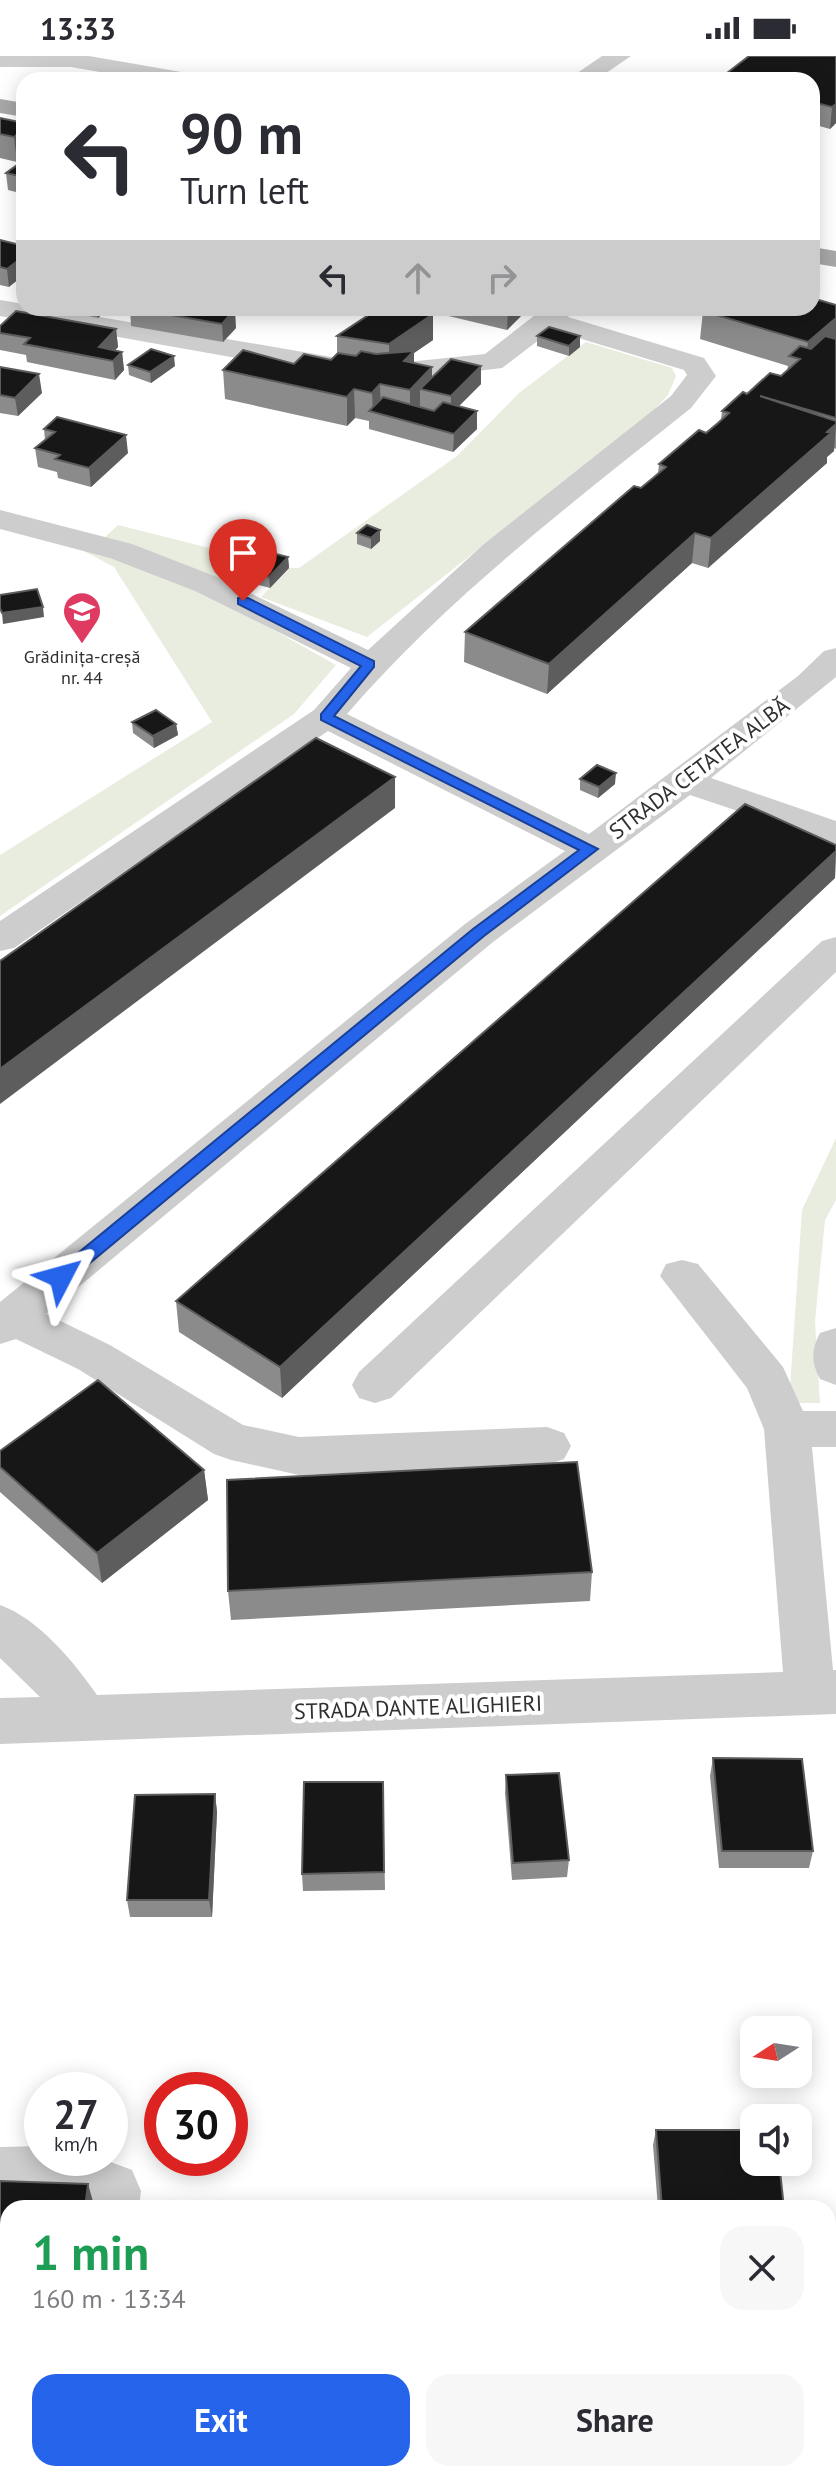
<!DOCTYPE html>
<meta charset="utf-8">
<style>
:root{--surface:#fff;--page:#f7f7f7;--text:#2b2b33;--muted:#7c7c81;--accent:#2563eb}
body{margin:0;font-family:"PT Sans",sans-serif;background:var(--page);color:var(--text);height:100vh;display:flex;flex-direction:column;font-size:30px;white-space:nowrap}
*{box-sizing:border-box;margin:0}
p{font-size:26px;color:var(--muted)}
.icon{flex:none;width:44px;height:44px;fill:none;stroke:currentColor;stroke-width:2;stroke-linecap:round;stroke-linejoin:round}
.map{position:relative;flex:1;overflow:hidden}
.sheet{position:absolute;left:0px;top:2144px;width:836px;height:282px;display:flex;flex-direction:column;background:var(--surface);border-radius:24px 24px 0 0;box-shadow:0 4px 20px #0003}
.sheet>*{flex:none}
.top-card{position:absolute;left:16px;top:16px;width:804px;height:244px;border-radius:24px;box-shadow:0 4px 20px #0003;background:#fff;color:var(--text);overflow:hidden}
.needle{width:52px;rotate:258deg}
.buttons{position:absolute;left:740px;top:1960px;display:grid;gap:16px}
.buttons a{display:grid;place-items:center;width:72px;height:72px;border-radius:16px;background:var(--surface);box-shadow:0 4px 20px #0003;font-size:40px}
.speed{position:absolute;left:24px;top:2016px;display:flex;gap:16px;font-size:40px;font-weight:700;text-align:center}
.speed>*{display:grid;place-content:center;width:104px;height:104px;border-radius:50%;background:var(--surface);box-shadow:0 4px 20px #0003;line-height:1}
.speed small{font-size:20px;font-weight:400}
.speed .limit{border:12px solid #d22;background:#fff;color:#111}
.pin{position:absolute;display:grid;place-items:center;width:68px;height:68px;color:#fff;margin:-82px -34px;border-radius:50% 50% 50% 0;rotate:-45deg;box-shadow:0 0 8px #0007}
.pin .icon{rotate:45deg}
.me{position:absolute;width:88px;margin:-44px;rotate:51deg;stroke-linejoin:round;filter:drop-shadow(0 0 6px #0008)}
.turn{display:flex;align-items:center;gap:28px;height:168px;padding:0 32px;font-size:36px}
.turn .icon{width:104px;height:104px;stroke-width:2.5}
.turn b{display:block;font-size:56px;line-height:68px}
.lanes{display:flex;align-items:center;height:76px;padding:0 32px;background:#0003;justify-content:center;gap:40px;direction:ltr}
.lanes .off{opacity:.35}
.round{display:grid;place-items:center;flex:none;width:84px;height:84px;border-radius:24px;background:var(--page)}
.head{display:flex;align-items:center;justify-content:space-between;height:136px;padding:0 32px}
h1{font-size:48px;font-weight:600;line-height:60px;color:#1e9e55}
.action{display:flex;gap:16px;margin-top:auto;padding:16px 32px}
.action a{flex:1;height:92px;border-radius:24px;background:var(--accent);color:#fff;font-size:32px;font-weight:600;line-height:92px;text-align:center}
.action a+a{background:var(--page);color:var(--text)}
.status{display:flex;justify-content:space-between;align-items:center;height:56px;padding:0 40px;background:var(--surface);direction:ltr}
.status svg{height:22px;fill:currentColor}
.map>svg:first-child{display:block}
</style>
<div class="status"><b>13:33</b><svg viewBox="0 0 49 12"><path d="M0 12V9h3v3zM5 12V6h3v6zM10 12V3h3v9zM15 12V0h3v12zM26 1h20v11H26zM47 4h2v5h-2z"/></svg></div>
<div class="map">
<svg width="836" height="2425" viewBox="0 0 836 2425">
<rect width="100%" height="100%" fill="#fff"/>
<path fill="#e8eddf" d="M586,286L672,312L676,320L668,339L651,357L367,581L261,541L289,512H299L457,400L519,337Z
M118,469L245,501L218,527L104,482Z
M91,491L202,534L336,609L294,658L0,860V799L212,666L114,511L82,494Z
M836,1082V1144L825,1164L815,1265L820,1347H789L802,1154Z"/>
<g fill="none" stroke-linecap="round" stroke-linejoin="round">
<path fill="#cdcdcd" fill-rule="evenodd" d="M0,0H89L187,17L195,19L199,24H146L71,11H0Z
M602,0H631L596,24H567Z
M0,244L24,248V252H48L378,309L485,298L544,252H575L568,261L704,302L716,320L691,352C571,448 448,541 347,658L589,778L798,620L824,595L836,592V621L711,722L836,765V788L690,739L493,886L46,1258L110,1289L243,1369L299,1381L547,1371L564,1377L571,1390L564,1403L547,1409L299,1419L231,1404L214,1398L78,1313L16,1283L0,1288V1246L465,868L565,795L328,675L14,892L0,895V865L314,654L351,612L195,535L110,502L0,473V454L132,488L217,521L368,594L484,488L671,340L687,319L684,314L552,274L502,312L378,327L0,260Z
M836,881V916L391,1342L375,1347L359,1342L352,1329L359,1316L822,885Z
M682,1204L698,1208L783,1311L803,1355H836V1391H812L833,1614H836V1658L0,1688V1642L40,1641L0,1602V1549C39,1563 74,1606 97,1639L783,1616L764,1373L747,1332L660,1220L666,1208Z
M836,1272V1329L820,1323C811,1307 811,1293 820,1277Z
M42,2090V2102H100L132,2114L141,2135L139,2152H66L54,2149L0,2151V2091Z
M58,2418H122V2425H58Z"/>
<path fill="#a8a8a8" fill-rule="evenodd" d="M0,43L24,47V61L0,57Z
M812,191L836,195V211L812,207Z"/>
</g>
<path fill="#8b8b8b" d="M836,0V67L830,73L812,68V24Z
M0,62L24,67L17,106L0,102Z
M24,104V138L8,134L6,117Z
M0,184L24,190L9,231L0,229Z
M836,249V393L834,392V395L827,401V407L708,512L692,507L547,638L464,606L465,576L658,417L659,408L706,377L721,364L722,355L747,338L781,320L787,315L788,310L700,283L703,255Z
M50,252H109L98,262Z
M130,252H227L236,272L223,286L131,270Z
M436,252H529L507,274L436,257Z
M433,258V284L414,297V307L432,321L481,310V328L459,350L477,355V373L453,396L369,373V365L355,362L347,370L225,343L223,314L294,308L331,304L337,297V280Z
M0,270L116,273L118,291L115,294L122,296L124,314L115,324L27,306L26,299L0,294Z
M537,280L580,291L569,300L537,290Z
M128,309L175,310L151,327L129,319Z
M0,311L42,337L18,360L0,357Z
M44,373L128,397L91,431L58,422L57,416L38,411L35,392L45,384Z
M380,474V485L371,493L357,488V477Z
M288,501L289,512L270,532L226,520L225,509Z
M132,666L176,668L178,679L154,692L133,677Z
M580,723L615,728L598,742L580,734Z
M836,789L835,822L282,1342L179,1276L176,1245Z
M0,1395L204,1414L208,1444L102,1527L0,1436Z
M592,1516L590,1545L231,1564L228,1535Z
M713,1702L813,1795L809,1812H719L710,1720Z
M506,1719L569,1804L567,1821L512,1824L505,1737Z
M383,1726L385,1834L303,1835L302,1818Z
M215,1738L217,1756L212,1861H130L127,1844Z
M656,2074L784,2152H658L653,2089Z"/>
<path fill="#5d5d5d" d="M836,48V67L830,73L832,51Z
M24,73V100L17,106L14,81Z
M24,200V219L9,231L7,213Z
M97,252H109L98,262Z
M508,252H529L507,274Z
M235,253L236,272L223,286L222,268Z
M433,258V284L414,297V324L404,334V305L389,314V288Z
M836,262V287L804,315L808,286Z
M116,273L118,291L106,304L99,291Z
M580,280V291L569,300V290Z
M122,296L124,314L115,324L113,305Z
M174,300L175,310L151,327L150,316Z
M481,310V328L451,358V340Z
M432,311V335L420,333V351L410,363V334Z
M39,318L42,337L18,360L15,342Z
M380,328L381,357L373,356L372,337Z
M354,333L355,362L347,370V341Z
M477,355V373L453,396L454,378Z
M836,368L834,395L827,401V407L708,512L711,482Z
M126,379L128,397L91,431L89,412Z
M380,474V485L371,493V482Z
M695,477L692,507L547,638L549,608Z
M288,501L289,512L270,532L269,521Z
M43,551L44,561L3,568L2,557Z
M176,668L178,679L154,692L153,680Z
M616,717L615,728L598,742L599,731Z
M395,721V752L0,1048V1013Z
M836,795L835,822L282,1342L280,1311Z
M204,1414L208,1444L102,1527L97,1497Z
M215,1738L217,1756L212,1861L209,1844Z
M88,2128L94,2149V2152H85Z
M54,2418H64L63,2425H54Z"/>
<path fill="#171717" stroke="#5d5d5d" stroke-width="2" d="M749,0H836V48L832,51L812,46V24H718Z
M0,62L24,67V73L14,81L0,78Z
M24,104V121L6,117Z
M0,184L24,190V200L7,213L0,211Z
M812,242L836,249V262L808,286L703,255L706,252H812Z
M131,252H227L235,253L222,268Z
M379,252H416L433,258L389,288L337,280Z
M16,255L116,273L99,291L122,296L113,305L24,288L30,282L0,277V270Z
M549,271L580,280L569,290L537,280Z
M825,280L836,283V362L760,340L836,365V368L827,376L831,377L711,482L695,477L549,608L465,576L634,430L641,432L653,422L666,411L659,408L699,374L706,377L718,367L729,357L722,355L743,336L747,338L770,317L781,320L800,303L789,300L800,290L811,293Z
M151,293L174,300L150,316L128,309Z
M243,294L294,308L304,298L331,304L338,297L356,300L361,295L376,298L414,295L404,305L432,311L410,334L380,328L372,337L354,333L347,341L223,314Z
M451,303L481,310L451,340L420,333Z
M0,311L39,318L15,342L0,339Z
M383,341L434,355L443,346L477,355L454,378L369,355Z
M57,361L126,379L89,412L55,403L60,399L35,392L55,376L44,373Z
M367,469L380,474L371,482L357,477Z
M244,490L288,501L269,521L225,509Z
M37,533L43,551L2,557L0,552V539Z
M156,654L176,668L153,680L132,666Z
M316,682L395,721L0,1013V905Z
M597,709L616,717L599,731L580,723Z
M745,748L836,789V795L280,1311L176,1245Z
M98,1324L204,1414L97,1497L0,1411V1395Z
M577,1406L592,1516L228,1535L227,1424Z
M713,1702L802,1703L813,1795H722Z
M559,1717L569,1804L513,1807L506,1719Z
M304,1726H383L384,1816L302,1818Z
M215,1738L209,1844H127L135,1739Z
M656,2074H754V2106H779L784,2152H662Z
M0,2125L88,2128L85,2152H8V2418H54V2425H0Z"/>
<path fill="#2563eb" stroke="#184099" stroke-width="2" d="M238,542H248L374,605V611L334,660L598,793L484,880L67,1226H55L52,1221L55,1216L473,873L579,794L321,664V658L361,610L238,548Z"/>
<defs>
<g id="school-pin" transform="scale(2)"><path d="M0 17L-7.5 6A9.5 9.5 0 1 1 7.5 6Z" fill="#df3a62" stroke="#fff"/><path d="M0-5L7-2L0 1L-7-2ZM-4 1L0 2.5L4 1V4Q0 6-4 4Z" fill="#fff"/></g>
</defs>
<g fill-rule="evenodd">
<use href="#school-pin" x="82" y="555"/>
</g>
<g text-anchor="middle" dominant-baseline="central" stroke-width="8" stroke-linejoin="round" paint-order="stroke">
<g font-size="18" fill="#303030" stroke="#fff">
<text x="82" y="600">Grădinița-creșă<tspan x="82" dy="21">nr. 44</tspan></text>
</g>
<g font-size="22" fill="#303030" stroke="#fff">
<text transform="translate(699 712) rotate(-37)">STRADA CETATEA ALBĂ</text>
<text transform="translate(418 1651) rotate(-2)">STRADA DANTE ALIGHIERI</text>
</g>
</g>
</svg>
<div class="buttons">
<a><svg class="needle" viewBox="-14 -14 28 28"><path d="M0-13l5 13h-10z" fill="#e53935"/><path d="M0 13l5-13h-10z" fill="#7c7c81"/></svg></a>
<a><svg class="icon" aria-label="sound" viewBox="0 0 24 24"><path d="M4 9h4l5-4v14l-5-4H4zM17 9q2 3 0 6"/></svg></a>
</div>
<div class="speed"><div>27<small>km/h</small></div><div class="limit">30</div></div>
<div class="pin" style="left:243px;top:545px;background:#d93025"><svg class="icon" aria-label="arrive" viewBox="0 0 24 24"><path d="M6 21V4h12l-3 4 3 4H6"/></svg></div>
<svg class="me" style="left:61px;top:1221px" viewBox="-20 -20 40 40"><path d="M0-17L14 15 0 8-14 15z" fill="#2563eb" stroke="#fff" stroke-width="4"/></svg>
<div class="top-card">
<div class="turn"><svg class="icon" aria-label="left" viewBox="0 0 24 24"><path d="M17 20v-9H6M10 6l-5 5 5 5"/></svg><div><b>90 m</b>Turn left</div></div>
<div class="lanes"><svg class="icon" aria-label="left" viewBox="0 0 24 24"><path d="M17 20v-9H6M10 6l-5 5 5 5"/></svg><svg class="icon off" aria-label="ahead" viewBox="0 0 24 24"><path d="M12 20V5M6 11l6-6 6 6"/></svg><svg class="icon off" aria-label="right" viewBox="0 0 24 24"><path d="M7 20v-9h11M14 6l5 5-5 5"/></svg></div>
</div>
<section class="sheet">
<div class="head"><div><h1>1 min</h1><p>160 m · 13:34</p></div><a class="round"><svg class="icon" aria-label="close" viewBox="0 0 24 24"><path d="M6 6l12 12M18 6L6 18"/></svg></a></div>
<div class="action"><a>Exit</a><a>Share</a></div>
</section>
</div>
